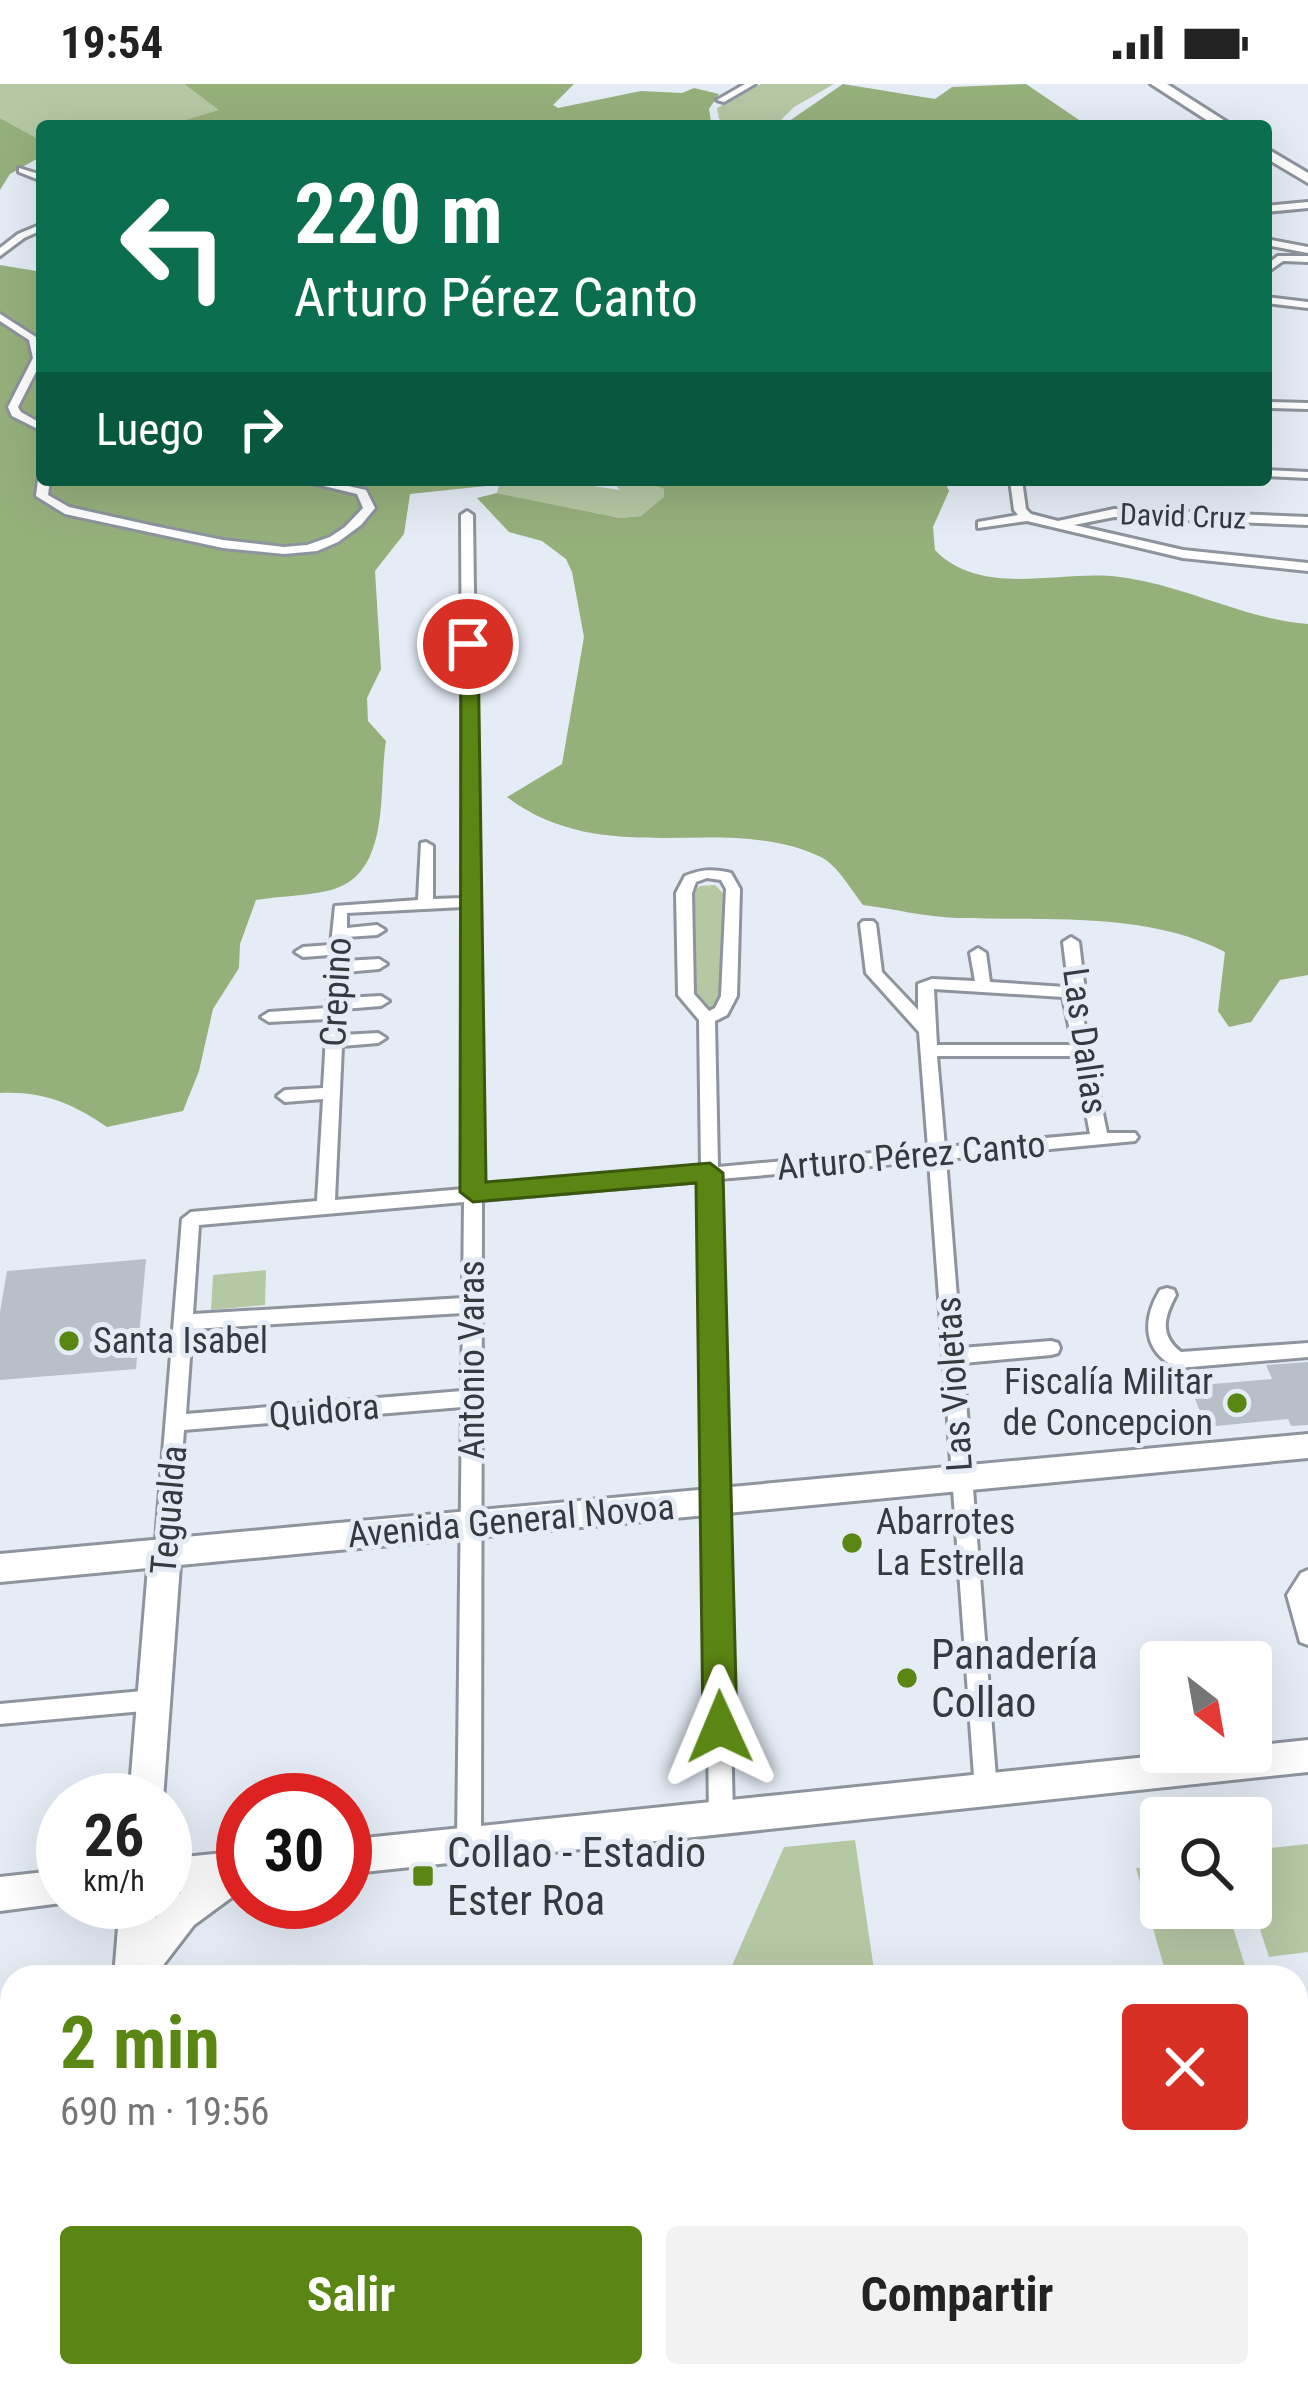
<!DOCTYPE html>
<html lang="es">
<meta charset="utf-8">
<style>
:root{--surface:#fff;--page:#f2f2f2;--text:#222;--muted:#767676;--accent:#5a8613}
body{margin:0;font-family:"Roboto Condensed",sans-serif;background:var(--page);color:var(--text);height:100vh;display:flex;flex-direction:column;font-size:45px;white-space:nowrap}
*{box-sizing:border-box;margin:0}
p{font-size:39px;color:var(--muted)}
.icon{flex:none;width:66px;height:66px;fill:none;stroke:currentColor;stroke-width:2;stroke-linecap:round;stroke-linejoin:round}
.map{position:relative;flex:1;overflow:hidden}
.details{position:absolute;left:0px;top:1881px;width:1308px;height:423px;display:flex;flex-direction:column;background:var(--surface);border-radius:36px 36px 0 0;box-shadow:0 12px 48px #0002}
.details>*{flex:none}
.guide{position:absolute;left:36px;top:36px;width:1236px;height:366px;border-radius:12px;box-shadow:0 12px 48px #0002;background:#0b6e4f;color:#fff;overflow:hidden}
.needle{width:78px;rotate:149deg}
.buttons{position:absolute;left:1140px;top:1557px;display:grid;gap:24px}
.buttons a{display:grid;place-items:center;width:132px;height:132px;border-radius:12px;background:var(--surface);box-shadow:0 12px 48px #0002;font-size:60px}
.speed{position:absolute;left:36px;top:1689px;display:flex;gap:24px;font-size:60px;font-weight:700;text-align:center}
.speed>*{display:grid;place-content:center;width:156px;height:156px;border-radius:50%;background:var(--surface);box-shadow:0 12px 48px #0002;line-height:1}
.speed small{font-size:30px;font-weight:400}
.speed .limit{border:18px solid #d22;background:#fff;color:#111}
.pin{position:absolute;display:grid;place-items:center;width:102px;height:102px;color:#fff;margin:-51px;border:6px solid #fff;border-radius:50%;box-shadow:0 3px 12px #0007}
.me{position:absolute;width:132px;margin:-66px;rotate:359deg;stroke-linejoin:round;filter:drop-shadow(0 0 9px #0008)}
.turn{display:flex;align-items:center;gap:42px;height:252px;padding:0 60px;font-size:54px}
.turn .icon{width:156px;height:156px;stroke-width:2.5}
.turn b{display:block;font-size:84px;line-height:102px}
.then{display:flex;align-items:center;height:114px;padding:0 60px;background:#0003;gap:24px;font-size:45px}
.round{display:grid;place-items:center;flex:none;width:126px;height:126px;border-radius:12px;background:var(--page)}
.head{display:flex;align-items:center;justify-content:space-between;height:204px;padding:0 60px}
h1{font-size:72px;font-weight:700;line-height:90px;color:var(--accent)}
.cta{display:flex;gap:24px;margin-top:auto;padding:24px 60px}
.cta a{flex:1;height:138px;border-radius:12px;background:var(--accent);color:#fff;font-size:48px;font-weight:700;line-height:138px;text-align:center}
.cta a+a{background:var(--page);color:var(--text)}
.status{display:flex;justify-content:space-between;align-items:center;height:84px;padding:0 60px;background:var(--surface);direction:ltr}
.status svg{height:33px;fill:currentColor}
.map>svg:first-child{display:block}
</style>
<div class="status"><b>19:54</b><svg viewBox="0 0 49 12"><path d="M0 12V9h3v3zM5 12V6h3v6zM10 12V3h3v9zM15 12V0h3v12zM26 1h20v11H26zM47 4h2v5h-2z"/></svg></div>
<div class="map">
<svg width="1308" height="2303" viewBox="0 0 1308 2303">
<rect width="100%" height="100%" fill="#e5ecf6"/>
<path fill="#b5c8a4" d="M0,0H184L220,26L165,42H42V57L0,34Z
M761,0H834L794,23L775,42H735L719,35L717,24Z
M500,396L559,397L620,406L612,397L643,396L665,405V413L641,432L620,434L497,409Z
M715,801L728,814L722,911L714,924H704C682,902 691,841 690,811L700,802Z
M266,1186L265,1221L211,1226L213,1191Z
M855,1756L875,1893H727L784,1763Z
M1308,1760V1868L1269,1873L1251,1818V1766Z
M1161,1782V1824H1227L1245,1882L1166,1890L1136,1784Z
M1308,1923V2131L1298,2132L1296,1924Z
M185,2292H933L934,2303H184Z"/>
<path fill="#96b07c" d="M184,0H574L553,21L558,24L641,7L682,9L694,4L719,10L709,25L711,37L720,42H165L219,26Z
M843,0L935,15L952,3L1026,0L1088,42H782Z
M0,34L42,57V72L10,90L0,106Z
M0,181L42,188V396H499L486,402L410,410L404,450L375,487L381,585L367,614L368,637L386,657C378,705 392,790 331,806C308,812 280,812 256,816L240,860L239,884L213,925L199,987L183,1027L107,1043C72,1019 43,1007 0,1009Z
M643,396H944L949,407L933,443L935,466C982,515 1061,485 1120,493C1184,501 1244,535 1308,540V891L1280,896L1251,938L1229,943L1218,927L1225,868C1146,827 1043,837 957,834C926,833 894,825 863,821C852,807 837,781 821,773C726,727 605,788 507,713L562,680L584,553L572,488L566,475L542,457L509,448L477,414L497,409L620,434L641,432L664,413V405Z"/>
<path fill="#b8bfc9" d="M146,1175L136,1285L0,1296V1228L7,1187Z
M1308,1278V1341L1291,1342L1288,1335L1206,1343L1190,1302L1272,1295L1266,1281Z"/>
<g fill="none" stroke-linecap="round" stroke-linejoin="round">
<g stroke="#8d949d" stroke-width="6">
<path id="street" d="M745,0H755L724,18L717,16Z
M19,84L42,91V97L19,88Z
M1308,118V124L1266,128V122Z
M42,140V146L24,154L0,172V164L18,150Z
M1266,155L1308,163V169L1266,161Z
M1278,172H1308V178L1283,177L1266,189V181Z
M1266,213L1308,218V224L1266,219Z
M0,230L39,255L42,276L18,323L21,328L42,340V347L12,332L8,323L33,274L29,256L0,237Z
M1266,318L1308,319V325L1266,324Z
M1266,386L1308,388V394L1266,392Z
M42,393V396H50L48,411L69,423L154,442L223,456L284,463L307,461L330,453L345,443L363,424L357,410L299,396H321L366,406L375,424L361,441L338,458L317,467L284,470L223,464L65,430L36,412L38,396Z
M1010,396H1022L1026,425L1031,430L1058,437L1114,425L1308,433V441L1114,433L1074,441L1183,466L1308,479V487L1183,474L1027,437L978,444V438L1018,431L1014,426Z
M467,427L473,431L482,1103L701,1084L699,936L678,911L676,809L685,792C702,785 713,785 731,789L740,805L737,912L727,931L715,937L718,1083L928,1064L919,948L866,889L860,840L863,837H873L876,840L882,888L918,926V900L932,895L975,897L970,869L978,864L986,869L990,898L1066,903L1068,899L1063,858L1071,853L1079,858L1084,899L1078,908L1089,963L1093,967L1091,971L1107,1049H1135L1138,1053L1135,1057L946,1075L961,1264L1051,1257L1058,1259L1060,1264L1058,1269L1051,1271L963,1279L997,1706L994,1714L986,1717L978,1714L975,1706L929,1077L719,1095L733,1734L729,1742L721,1745L713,1742L709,1734L701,1097L482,1116L481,1760L477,1768L469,1771L461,1768L457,1760L462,1323L184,1346L175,1468L172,1474L165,1477L158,1474L155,1468L182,1135L191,1128L317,1117L323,1015L285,1018L277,1012L285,1006L323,1004L327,935L269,938L261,933L269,928L327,924L330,871L303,873L295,868L303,863L331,861L335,822L418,816L421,759L426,758L433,762V815L463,814L461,431ZM707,794L721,796L726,805L721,912L715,924L709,927L694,910L692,809L696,798ZM463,823L464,1105L335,1116L342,962L378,959L386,954L378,949L342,951L343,925L381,922L389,917L381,912L344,914L345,888L379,885L387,880L379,875L345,877L346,853L377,851L385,846L377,841L347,844V829ZM934,905L1063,913L1073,961H937ZM937,972H1075L1090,1050L945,1063ZM464,1118L463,1214L193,1230L199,1141ZM463,1229L462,1307L186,1330L192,1245Z
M1167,1204L1174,1206L1176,1211C1164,1233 1159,1251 1181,1268L1308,1259V1273L1178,1284C1142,1268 1142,1236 1160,1206Z
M1308,1486V1561L1300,1558L1287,1511L1301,1489Z
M154,1606L162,1609L165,1616L162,1623L154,1626L0,1640V1620Z"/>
</g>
<g stroke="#8d949d" stroke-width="6">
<path id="secondary" d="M1308,1350V1374L180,1481L163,1716H129L148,1484L0,1498V1470Z
M1308,1656V1688L345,1790V1756L1195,1668H1251V1662Z
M243,1767V1805L194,1841L154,1893H114L120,1818H156L155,1834L181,1808L165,1809V1775Z
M63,1786V1818H69L0,1827V1793Z
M85,2292H127L126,2303H84Z"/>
</g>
<g stroke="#8d949d" stroke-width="6">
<path id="primary" d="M1151,0H1167L1233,42H1216Z
M1266,64L1308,89V99L1266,74Z"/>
</g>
<use href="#street" fill="#fff" fill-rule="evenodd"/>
<use href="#secondary" fill="#fff" fill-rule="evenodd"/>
<use href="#primary" fill="#fff" fill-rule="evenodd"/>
</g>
<path fill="#5a8613" stroke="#3a570c" stroke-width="3" d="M461,556L478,560L486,1098L710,1079L723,1089L737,1643L732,1654L720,1659L708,1654L703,1643L696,1099L473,1118L460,1108Z"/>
<g fill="#5a8613" stroke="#e5ecf6" stroke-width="4.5">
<circle cx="69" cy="1257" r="12"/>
<circle cx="1237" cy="1319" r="12"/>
<circle cx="852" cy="1459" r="12"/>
<circle cx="907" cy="1594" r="12"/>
<rect x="411" y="1780" width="24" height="24" rx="6"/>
</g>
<g text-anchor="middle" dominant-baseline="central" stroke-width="10" stroke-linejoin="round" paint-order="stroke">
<g font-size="30" fill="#36393d" stroke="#e5ecf6">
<text transform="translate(1183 432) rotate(2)">David Cruz</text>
</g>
<g font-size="36" fill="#36393d" stroke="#e5ecf6">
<text transform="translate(336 908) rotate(-87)">Crepino</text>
<text transform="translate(1085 957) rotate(82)">Las Dalias</text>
<text transform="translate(911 1072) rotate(-5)">Arturo Pérez Canto</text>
<text transform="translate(472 1276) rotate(-90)">Antonio Varas</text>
<text transform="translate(954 1300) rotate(-94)">Las Violetas</text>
<text transform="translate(324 1327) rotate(-5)">Quidora</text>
<text transform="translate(169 1426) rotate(-85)">Tegualda</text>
<text transform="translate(511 1437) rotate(-5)">Avenida General Novoa</text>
</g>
<g font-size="36" fill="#36393d" stroke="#e5ecf6" text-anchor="start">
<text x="93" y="1257">Santa Isabel</text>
<text x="1213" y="1298" text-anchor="end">Fiscalía Militar<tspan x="1213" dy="41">de Concepcion</tspan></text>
<text x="876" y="1438">Abarrotes<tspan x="876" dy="41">La Estrella</tspan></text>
</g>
<g font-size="42" fill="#36393d" stroke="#e5ecf6" text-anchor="start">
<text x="931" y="1570">Panadería<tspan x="931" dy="48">Collao</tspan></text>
<text x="447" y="1768">Collao - Estadio<tspan x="447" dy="48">Ester Roa</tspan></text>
</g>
</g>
</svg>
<div class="buttons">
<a><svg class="needle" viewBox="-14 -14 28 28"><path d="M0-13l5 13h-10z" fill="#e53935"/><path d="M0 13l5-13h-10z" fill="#767676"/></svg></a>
<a><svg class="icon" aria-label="search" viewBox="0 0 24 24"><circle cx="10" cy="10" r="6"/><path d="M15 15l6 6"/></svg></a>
</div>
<div class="speed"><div>26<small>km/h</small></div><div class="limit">30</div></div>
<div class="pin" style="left:468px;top:560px;background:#d93025"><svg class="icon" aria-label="arrive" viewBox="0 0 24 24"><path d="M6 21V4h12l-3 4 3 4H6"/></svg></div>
<svg class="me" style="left:720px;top:1643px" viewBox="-20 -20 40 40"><path d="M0-17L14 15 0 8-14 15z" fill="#5a8613" stroke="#fff" stroke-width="4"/></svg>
<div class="guide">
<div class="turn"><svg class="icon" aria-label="left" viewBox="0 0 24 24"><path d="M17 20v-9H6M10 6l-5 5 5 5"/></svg><div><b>220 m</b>Arturo Pérez Canto</div></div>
<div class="then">Luego<svg class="icon" aria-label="right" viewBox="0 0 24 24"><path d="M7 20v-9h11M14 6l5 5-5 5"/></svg></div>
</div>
<section class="details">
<div class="head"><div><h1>2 min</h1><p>690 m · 19:56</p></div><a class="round" style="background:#d93025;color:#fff"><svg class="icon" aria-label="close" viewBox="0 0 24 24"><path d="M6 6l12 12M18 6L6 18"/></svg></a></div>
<div class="cta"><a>Salir</a><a>Compartir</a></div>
</section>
</div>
